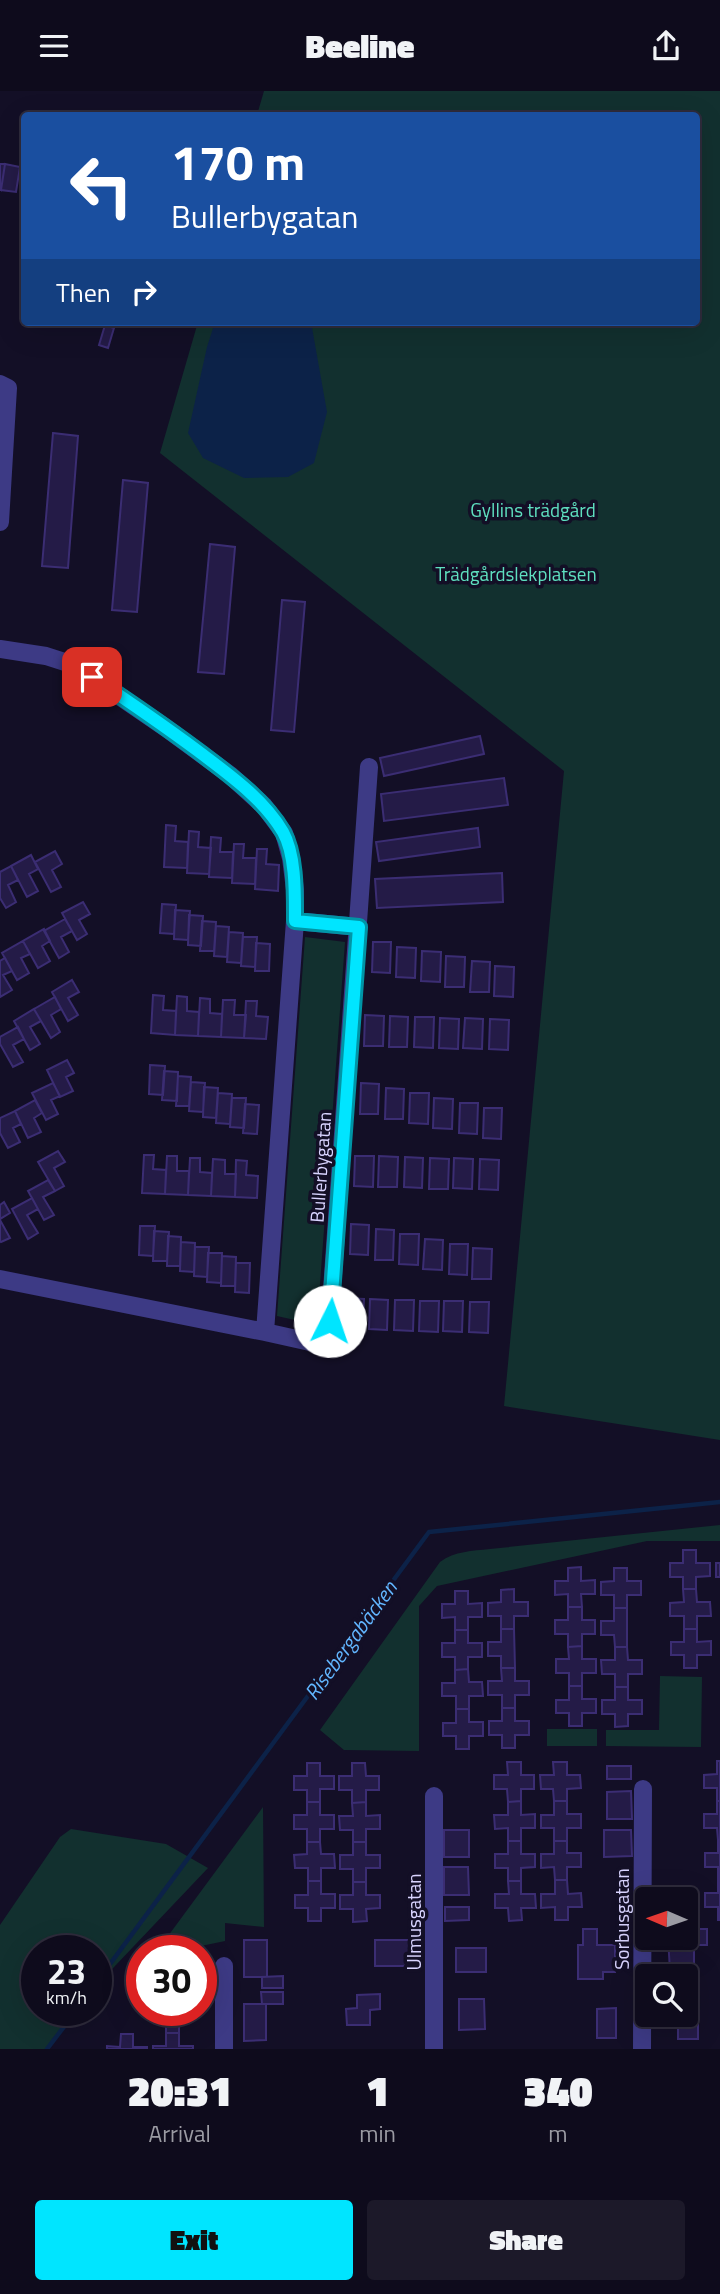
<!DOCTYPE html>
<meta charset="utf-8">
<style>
:root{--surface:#0e0b1c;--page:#1c1929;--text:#f1f3f6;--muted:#9b9ba3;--line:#2e2b3b;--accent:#00e5ff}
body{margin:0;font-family:"Titillium Web",sans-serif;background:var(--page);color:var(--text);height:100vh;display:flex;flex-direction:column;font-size:26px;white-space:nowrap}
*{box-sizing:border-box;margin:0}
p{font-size:23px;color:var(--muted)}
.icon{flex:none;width:38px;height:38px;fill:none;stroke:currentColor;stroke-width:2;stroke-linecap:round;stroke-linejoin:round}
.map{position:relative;height:1958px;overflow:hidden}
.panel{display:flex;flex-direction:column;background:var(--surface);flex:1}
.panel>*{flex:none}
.guide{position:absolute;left:21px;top:21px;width:679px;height:214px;border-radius:7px;box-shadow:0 7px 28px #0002,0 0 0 2px var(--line);background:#1a4fa0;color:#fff;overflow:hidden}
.needle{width:46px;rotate:272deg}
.tools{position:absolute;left:635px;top:1796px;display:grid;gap:14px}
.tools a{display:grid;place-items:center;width:63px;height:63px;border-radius:7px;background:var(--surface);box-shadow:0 7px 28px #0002,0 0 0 2px var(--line);font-size:35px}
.speed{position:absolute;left:21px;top:1844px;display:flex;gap:14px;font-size:35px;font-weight:700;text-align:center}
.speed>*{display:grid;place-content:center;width:91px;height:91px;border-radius:50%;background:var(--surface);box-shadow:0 7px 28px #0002,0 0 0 2px var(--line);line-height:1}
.speed small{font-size:18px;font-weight:400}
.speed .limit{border:10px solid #d22;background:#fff;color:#111}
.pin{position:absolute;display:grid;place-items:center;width:60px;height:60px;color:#fff;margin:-30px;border-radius:14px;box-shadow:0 4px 10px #0006}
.me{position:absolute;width:77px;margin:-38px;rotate:4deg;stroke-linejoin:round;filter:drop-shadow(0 0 5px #0008)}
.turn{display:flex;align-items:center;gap:24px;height:147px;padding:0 35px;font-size:32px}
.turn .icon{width:91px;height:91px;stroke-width:2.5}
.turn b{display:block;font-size:49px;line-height:60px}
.then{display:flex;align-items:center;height:66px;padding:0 35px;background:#0003;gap:14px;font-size:26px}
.eta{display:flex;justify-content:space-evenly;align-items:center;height:119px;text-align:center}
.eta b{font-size:42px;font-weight:800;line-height:49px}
.cta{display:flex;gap:14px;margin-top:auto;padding:14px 35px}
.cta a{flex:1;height:80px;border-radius:7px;background:var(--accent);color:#111;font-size:28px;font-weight:800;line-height:80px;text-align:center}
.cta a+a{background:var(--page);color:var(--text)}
header{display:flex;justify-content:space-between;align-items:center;height:91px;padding:0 35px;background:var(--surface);font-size:32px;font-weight:800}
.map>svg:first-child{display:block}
</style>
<header><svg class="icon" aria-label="menu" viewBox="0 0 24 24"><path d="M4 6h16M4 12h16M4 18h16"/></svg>Beeline<svg class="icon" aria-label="share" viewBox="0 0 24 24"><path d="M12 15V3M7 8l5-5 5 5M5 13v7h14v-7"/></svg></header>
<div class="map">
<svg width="720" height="1958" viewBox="0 0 720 1958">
<rect width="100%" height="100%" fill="#130f26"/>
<path fill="#12302f" d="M264,0H720V1349L504,1315L564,680L160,362L198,231H696V24H257Z
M305,846L345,851L317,1234L277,1225Z
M720,1434V1450H647L437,1495L419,1515V1660L344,1659L320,1639L440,1471C455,1460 472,1460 490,1458Z
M660,1585L702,1586L701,1656L606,1655V1639H659Z
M547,1638H597V1655H547Z
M263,1716L264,1836L225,1832V1850L201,1855L200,1860H157Z
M71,1738L166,1753L208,1777L96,1895V1860H37V1920H76L47,1958H0V1834L60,1746Z"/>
<path fill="#0c2248" d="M215,231H311L327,321L314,372L288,386L244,387L203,367L188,342L207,256Z"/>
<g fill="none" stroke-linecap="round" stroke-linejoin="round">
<path stroke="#0c2248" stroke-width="4.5" d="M96,1892L429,1441L720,1411
M47,1958L76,1920"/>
</g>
<path fill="#241b47" stroke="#3b2d73" stroke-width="2" d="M0,73H5L1,99L0,98Z
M5,73L20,76L16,101L1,99Z
M105,234L114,237L108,257L99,254Z
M53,342L78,345L68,477L42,475Z
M123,389L148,392L137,521L112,519Z
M210,453L235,456L224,583L198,581Z
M282,509L305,511L294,641L271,639Z
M480,645L484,663L384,685L380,667Z
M504,687L508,714L384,730L381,703Z
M166,734L176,735L175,750L188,751L187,777L164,776Z
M478,737L480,756L379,770L376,751Z
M189,740L199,741L198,756L211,757L209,783L187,782Z
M211,746L221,747L220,761H233L232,787L209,786Z
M234,753H244L243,767H256L255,793L232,792Z
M257,758H267L266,773L279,774L278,800L255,798Z
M55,760L62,773L52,779L61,796L51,801L35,771Z
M31,764L38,778L29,783L38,800L27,806L11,775Z
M11,775L18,789L8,794L16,811L6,817L0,807V781Z
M502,782L503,811L377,817L375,788Z
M83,811L90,823L79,829L87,843L77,849L62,822Z
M162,813L176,814L174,843L160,842Z
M175,819L190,820L188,849L174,848Z
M189,824L203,825L201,855L188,854Z
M65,828L72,840L61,846L69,861L59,867L44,840Z
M202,830L216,831L214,860H200Z
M216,835L229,836L227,866L214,865Z
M44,838L50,850L42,855L50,870L38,877L23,850Z
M229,841L243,842L241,872L227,871Z
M243,846H257L255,876L241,875Z
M23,850L30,863L21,867L29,882L17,889L2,862Z
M373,851H391L390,882L372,881Z
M256,852L270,853L269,880H255Z
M397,856L416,857L415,887L396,886Z
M422,860L441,861L440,891L421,890Z
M446,865L465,866L464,896H445Z
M5,867L12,880L3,884L12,899L0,906V870Z
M472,870L490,871L489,901H470Z
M495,875L514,876L513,906L494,905Z
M72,889L79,901L68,907L78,924L68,930L52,901Z
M153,904L164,905L163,919L176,920L175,944L151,942Z
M177,905L187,906V920L199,921L198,945L175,944Z
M55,906L61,918L51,924L60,941L51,947L34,918Z
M200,907L210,908V922L222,923L221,946L198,945Z
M223,909H235L234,924H246L244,947L221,946Z
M246,910H257L256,925L268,926L266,948L244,947Z
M34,918L41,930L30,936L40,953L30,959L14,930Z
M365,924L384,925L383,955H364Z
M390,925L408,926L407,956H389Z
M415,926H434L433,957L414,956Z
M440,927L459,928L458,958L439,957Z
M465,927L483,928L482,958L463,957Z
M490,928L509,929L508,959L489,958Z
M18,936L24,948L13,954L23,971L13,976L0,953V946Z
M67,969L74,982L66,986L73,1000L60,1006L47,979Z
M150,974L165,975L163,1004L149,1003Z
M164,980L178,981L177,1010L162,1009Z
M178,985L191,986L189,1015H176Z
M191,991L205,992L203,1021L189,1020Z
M53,992L60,1005L51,1009L58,1023L46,1029L32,1002Z
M361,992L379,993L378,1023H360Z
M204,996L218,997L216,1027L203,1026Z
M386,997L404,998L403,1028H385Z
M218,1002L232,1003L230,1033L216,1032Z
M410,1002H429L428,1033L409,1032Z
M232,1007H246L244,1037L230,1036Z
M434,1007L453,1008L452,1038L433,1037Z
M35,1009L42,1022L34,1027L41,1041L28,1047L15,1020Z
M460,1012H478L477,1043L459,1042Z
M245,1013L259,1014L257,1043L243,1042Z
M484,1017H502L501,1048L483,1047Z
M15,1020L21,1033L13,1037L20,1051L8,1057L0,1042V1027Z
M58,1060L65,1071L54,1077L64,1095L55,1100L38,1071Z
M144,1064H154L153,1078L166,1079L165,1103L142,1102Z
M167,1065H177V1080H189L188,1104L165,1103Z
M355,1065H374L373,1096L354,1095Z
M379,1065L398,1066L397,1096H378Z
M405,1066L423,1067L422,1097L404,1096Z
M190,1067H200V1081L212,1082L211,1105L188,1104Z
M430,1067L449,1068L448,1098H429Z
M454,1067L473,1068L472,1098L453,1097Z
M213,1068L225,1069V1083H236L235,1106L211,1105Z
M480,1068L499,1069L498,1099L479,1098Z
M236,1069L247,1070L246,1084L258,1085L257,1107L235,1106Z
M48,1089L55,1100L43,1106L54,1124L44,1129L28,1100Z
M32,1107L38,1118L27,1124L38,1142L28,1148L12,1118Z
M4,1111L10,1122L0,1128V1114Z
M0,1129L10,1147L1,1151L0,1150Z
M351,1133L369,1134L368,1164L350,1163Z
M140,1135H155L153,1165L139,1164Z
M376,1138L394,1139L393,1169H375Z
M154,1140L169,1141L167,1170H153Z
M400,1143H419L418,1174L399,1173Z
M168,1145L181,1146L180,1175H167Z
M425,1148L443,1149L442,1179L423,1178Z
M181,1151L195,1152L194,1181L180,1180Z
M450,1153H468L467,1184L449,1183Z
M195,1156H209L207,1186L194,1185Z
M473,1157L492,1158L491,1188H472Z
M208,1162H222L221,1192L207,1191Z
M222,1165L236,1166L235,1195H221Z
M236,1172H250L249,1202L235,1201Z
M345,1207L364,1208L363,1238H344Z
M370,1208L388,1209L387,1239L369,1238Z
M395,1209H414L413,1240L394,1239Z
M420,1210H439L438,1241L419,1240Z
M444,1210H463L462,1241L443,1240Z
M470,1211H489L488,1242L469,1241Z
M683,1459H696V1472H710V1485L696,1486V1498H683V1486H670V1472H683Z
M716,1472H720V1486H716Z
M581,1476V1490L595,1489V1503H581L582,1516H568V1503L555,1504V1490H568V1477Z
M614,1477H627V1490H641V1504H627V1517H614V1504H601V1491L614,1490Z
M514,1498V1511H528V1525H514V1538H501V1525H488V1512L501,1511V1499Z
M683,1498H696L697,1511H710L711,1525H697V1538H684V1525H670V1512L684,1511Z
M455,1500H468V1513L482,1512V1526H468V1539H455V1526L442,1527V1513H455Z
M568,1516H582V1529H595V1543H582V1555L568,1556V1543H555V1529H568Z
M614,1517H627V1556H615L614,1544H601V1530H614Z
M501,1538H514L515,1577H501V1565H488V1551H501Z
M684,1538H697V1551L711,1550V1564H697V1577H684V1564H671V1551H684Z
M455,1539H468V1552H482V1566H468V1578L455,1579V1566H442V1552H455Z
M582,1555V1568H596V1582H582V1595H569V1582H556V1568H569L568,1556Z
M615,1556H627L628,1569H642V1583H628V1596H615V1583H602L601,1569H615Z
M501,1577H515V1590H529V1604H515V1617H502V1604H488V1590H502Z
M468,1578L469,1591H482L483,1605H469V1618H456V1605H442V1592H455V1579Z
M569,1595H582V1608H596V1622H582V1635H569V1622H556V1609H569Z
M615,1596H628V1609H642V1623H628V1635L615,1636V1623H602V1609H615Z
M502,1617H515V1630H529V1644H515V1657H502V1644H489V1630H502Z
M456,1618H469V1631H483V1645H469V1658H456V1645H443V1632H456Z
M717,1670H720V1710H717V1697H704V1684L717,1683Z
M507,1671H521V1684H534V1698H521V1710L508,1711L507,1698H494V1684H508Z
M553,1671H567V1684H580L581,1697L567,1698V1710H554L553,1698H541L540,1684H554Z
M307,1672H320V1685H334V1698H320V1711H307V1699H294V1685H307Z
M352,1672H365L366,1685H379V1699H366V1711L352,1712V1699H339V1685H352Z
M607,1675H631V1688H607Z
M631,1700L632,1728H607V1701Z
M521,1710V1724L535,1723V1737H521V1750H508V1737L495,1738L494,1724H508V1711Z
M554,1710H567V1723H581V1737H567V1750H554V1737H541V1724H554Z
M717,1710H720V1749H718L717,1737H704V1723H717Z
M307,1711H320V1724H334V1738H320V1751H307V1738H294V1724H307Z
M366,1711V1725L380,1724V1738H366V1751H353V1739H340L339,1725H353L352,1712Z
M444,1739H469V1766H444Z
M604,1739H631L632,1765L604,1766Z
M718,1749H720V1789H718V1776H705V1762H718Z
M508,1750H521V1763H535V1776L521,1777V1790H508V1777H495V1763H508Z
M554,1750H567V1762H581V1776H567V1789H555L554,1776L541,1777V1763H554Z
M307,1751H320L321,1763H334L335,1777H321V1790H308V1777H295L294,1764L307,1763Z
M353,1751H366V1764H380V1777H366V1791H353V1778H340V1764H353Z
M444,1776H468L469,1804H444Z
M555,1789H567L568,1803L581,1802L582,1816H568V1829H555V1816L541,1817V1803H555Z
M718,1789H720V1829H718V1816H705V1802H718Z
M308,1790H321V1803H335V1817H321V1830H308V1817H295V1804H308Z
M508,1790H521V1803H535L536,1817H521L522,1829L509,1830L508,1817H495V1803H509Z
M353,1791H366V1804H380V1817L366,1818L367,1830L353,1831V1818H340V1804H353Z
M445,1816H469V1829L445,1830Z
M583,1838H597V1854H615V1881H603V1888H578V1854H583Z
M686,1838H707V1854H694V1880H670L668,1846H686Z
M244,1849H267V1886H244Z
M375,1849H410V1875H375Z
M456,1857H486V1881H456Z
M283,1885V1897H262V1886Z
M261,1901H283V1913H262Z
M380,1903V1918L370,1919V1934H347L346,1918L357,1917V1904Z
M459,1908H484L485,1938L459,1939Z
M244,1913H266V1949L244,1950Z
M686,1914H698V1948H678V1923H686Z
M616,1917V1947H597V1918Z
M153,1920H194L193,1930H179V1942H166V1929H153Z
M166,1942H179V1955H193V1958H153V1955H166Z
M121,1943H133V1956H147V1958H107V1955L120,1956Z"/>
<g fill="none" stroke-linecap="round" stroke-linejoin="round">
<path stroke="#3d3a85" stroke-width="18" d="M0,293L8,297L0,431
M0,558L46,565L74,574L166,637L230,684L264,715L284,742L291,767L295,799V830L265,1241L0,1188
M295,830L359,836
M265,1241L328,1255L369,676
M224,1958V1875
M434,1958V1705
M642,1958L643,1698"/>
</g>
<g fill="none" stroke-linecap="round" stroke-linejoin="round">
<g stroke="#0095a6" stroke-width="18">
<path id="route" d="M92,586C128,610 163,634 198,660C228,683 263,707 283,741C296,764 295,804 295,830L359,836L330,1230"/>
</g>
<use href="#route" stroke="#00e5ff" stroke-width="12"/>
</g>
<g text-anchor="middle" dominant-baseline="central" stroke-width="7" stroke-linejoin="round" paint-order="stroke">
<g font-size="19" fill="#5fe0c0" stroke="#130f26">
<text x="533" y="418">Gyllins trädgård</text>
<text x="516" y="482">Trädgårdslekplatsen</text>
</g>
<g font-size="19" fill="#d9d4ff" stroke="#130f26">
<text transform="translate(320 1076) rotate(-86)">Bullerbygatan</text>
<text transform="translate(621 1828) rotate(-90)">Sorbusgatan</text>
<text transform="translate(413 1831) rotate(-90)">Ulmusgatan</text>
</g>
<g font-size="21" font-style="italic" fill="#62b6ff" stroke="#130f26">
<text transform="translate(350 1549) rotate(-54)">Risebergabäcken</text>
</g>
</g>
</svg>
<div class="tools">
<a><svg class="needle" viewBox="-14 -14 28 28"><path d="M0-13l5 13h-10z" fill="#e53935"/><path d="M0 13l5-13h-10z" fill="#9b9ba3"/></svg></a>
<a><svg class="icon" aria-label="search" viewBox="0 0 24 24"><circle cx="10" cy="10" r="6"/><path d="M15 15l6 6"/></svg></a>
</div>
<div class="speed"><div>23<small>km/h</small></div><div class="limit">30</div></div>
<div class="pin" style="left:92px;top:586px;background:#d93025"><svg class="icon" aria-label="arrive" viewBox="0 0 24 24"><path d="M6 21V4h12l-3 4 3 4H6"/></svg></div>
<svg class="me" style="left:330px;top:1230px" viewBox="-20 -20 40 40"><circle r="19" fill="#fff"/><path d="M0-13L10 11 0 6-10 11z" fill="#00e5ff"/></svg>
<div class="guide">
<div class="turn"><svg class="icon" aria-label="left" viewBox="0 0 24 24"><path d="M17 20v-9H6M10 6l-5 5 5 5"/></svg><div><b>170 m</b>Bullerbygatan</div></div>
<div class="then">Then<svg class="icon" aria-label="right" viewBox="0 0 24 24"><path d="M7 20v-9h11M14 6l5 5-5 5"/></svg></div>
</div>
</div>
<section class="panel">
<div class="eta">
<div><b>20:31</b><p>Arrival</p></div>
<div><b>1</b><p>min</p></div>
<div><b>340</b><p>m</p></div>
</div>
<div class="cta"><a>Exit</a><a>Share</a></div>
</section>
